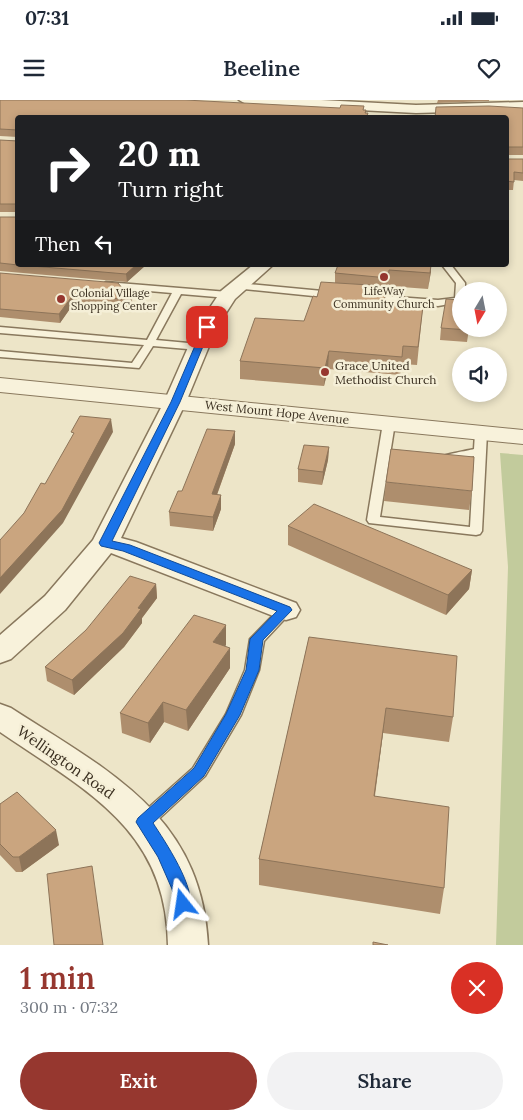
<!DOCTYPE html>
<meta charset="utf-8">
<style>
:root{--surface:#fff;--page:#f2f2f3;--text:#1f2937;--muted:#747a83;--accent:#96372f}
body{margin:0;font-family:Lora,serif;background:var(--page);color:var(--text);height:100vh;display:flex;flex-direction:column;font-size:19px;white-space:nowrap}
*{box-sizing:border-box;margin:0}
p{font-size:16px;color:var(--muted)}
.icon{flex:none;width:28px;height:28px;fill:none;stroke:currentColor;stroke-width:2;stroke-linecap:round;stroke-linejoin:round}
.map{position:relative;height:845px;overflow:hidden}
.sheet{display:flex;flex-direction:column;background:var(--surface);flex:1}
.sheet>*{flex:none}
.hud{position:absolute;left:15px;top:15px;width:494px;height:152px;border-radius:5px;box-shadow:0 2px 8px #0003;background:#202124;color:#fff;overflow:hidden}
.needle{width:32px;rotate:190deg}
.buttons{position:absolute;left:452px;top:182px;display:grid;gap:10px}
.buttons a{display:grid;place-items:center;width:55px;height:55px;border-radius:50%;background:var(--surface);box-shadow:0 2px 8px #0003;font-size:25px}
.pin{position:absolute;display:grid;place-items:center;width:42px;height:42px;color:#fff;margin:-21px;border-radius:10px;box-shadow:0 2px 8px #0006}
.me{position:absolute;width:55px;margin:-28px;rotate:345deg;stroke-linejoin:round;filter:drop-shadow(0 0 4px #0008)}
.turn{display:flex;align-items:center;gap:18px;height:105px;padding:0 20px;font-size:22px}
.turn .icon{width:65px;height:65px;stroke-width:2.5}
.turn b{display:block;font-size:35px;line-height:42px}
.then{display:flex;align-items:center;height:48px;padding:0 20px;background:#0003;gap:10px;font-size:19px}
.round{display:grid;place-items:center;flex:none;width:52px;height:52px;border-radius:26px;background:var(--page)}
.overview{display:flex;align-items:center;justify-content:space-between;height:85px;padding:0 20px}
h1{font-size:30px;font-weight:600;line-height:38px;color:var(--accent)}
.cta{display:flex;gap:10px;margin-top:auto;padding:10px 20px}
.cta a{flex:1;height:58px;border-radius:30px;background:var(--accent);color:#fff;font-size:20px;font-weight:600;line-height:58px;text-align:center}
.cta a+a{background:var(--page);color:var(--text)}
.status{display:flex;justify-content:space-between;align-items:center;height:35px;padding:0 25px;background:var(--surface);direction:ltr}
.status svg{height:14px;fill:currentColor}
header{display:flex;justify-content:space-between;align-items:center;height:65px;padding:0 20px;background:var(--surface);font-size:22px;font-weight:600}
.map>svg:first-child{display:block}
</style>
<div class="status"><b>07:31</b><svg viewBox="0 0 49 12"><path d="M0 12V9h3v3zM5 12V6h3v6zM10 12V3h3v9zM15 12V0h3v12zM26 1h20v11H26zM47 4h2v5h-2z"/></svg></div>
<header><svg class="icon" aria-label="menu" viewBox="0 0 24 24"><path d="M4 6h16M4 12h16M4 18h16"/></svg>Beeline<svg class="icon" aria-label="heart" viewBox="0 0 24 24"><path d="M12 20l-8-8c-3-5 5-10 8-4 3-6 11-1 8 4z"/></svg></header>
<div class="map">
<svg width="523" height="845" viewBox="0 0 523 845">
<rect width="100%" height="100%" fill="#ede5c8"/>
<path fill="#c2cb9c" d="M500,353L523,355V845H496L508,467Z"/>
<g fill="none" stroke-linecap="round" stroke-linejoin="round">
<g stroke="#89785d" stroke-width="3">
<path id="service" d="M442,165H451L465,183V191H461V202L438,206L368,201L363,198L368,195L438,200L455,198L456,183Z
M106,182L228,192L233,195L228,198L181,194L156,240L199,244L204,247L199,250L153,246L139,268L0,257V251L132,263L144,245L0,233V227L147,240L172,193L103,187L102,185Z
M237,183L333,192L338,195L333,198L234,188V184Z
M389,320L395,323L380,417L470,427L474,356L455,361L443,359L441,357C445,354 467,351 474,349L475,333L481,330L487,333L482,431L480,434L476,435L369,423L367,420L383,323Z
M286,505L291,507L293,510L264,541L259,570L241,615L205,676L150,727L144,729L138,727L136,722L138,717L193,668L226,614L245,570L250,539L281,507Z"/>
</g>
<g stroke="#89785d" stroke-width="3">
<path id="minor" d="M239,0H321L416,5L523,2V10L416,13L246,4Z
M253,165H273L235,199L217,227L186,302L121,438L136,442L296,503L300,510L296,517L286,520L276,517L111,453L65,510L11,559L0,563V535L45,496L93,440L164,302L197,227L221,191Z
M0,604L11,608C107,670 202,715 208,845H168C167,729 85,690 0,632Z"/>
</g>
<g stroke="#89785d" stroke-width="2">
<path id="tertiary" d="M0,278L523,330V344L0,292Z"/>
</g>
<use href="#service" fill="#f8f2db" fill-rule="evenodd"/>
<use href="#minor" fill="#f8f2db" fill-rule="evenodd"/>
<use href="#tertiary" fill="#f8f2db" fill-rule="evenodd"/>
</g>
<path fill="#ae8e6d" d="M0,0L364,10L366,13H368V18H18V37L0,36Z
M438,0H489V1L437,3Z
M523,8V55H506V18Z
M0,40L18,41V112H0Z
M506,59H523V81L514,80L513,90H506Z
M0,117L18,165H146L127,182L0,171Z
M338,165L431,171L428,189L388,186L386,194L385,203L423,206L417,265L402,264L400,275L328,269L324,286L240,279V261L304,221L317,197L335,183V173Z
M0,173L132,200L133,209L74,203L60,223L0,217Z
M441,228L469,229L467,242L440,240Z
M235,331V344L217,395H221V409L213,431L170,426L169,412L182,391Z
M329,347L328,360L322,385L298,382V369Z
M386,382L472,391L469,410L384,401Z
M288,426L472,470L469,489L446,515L288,445Z
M156,484L157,498L142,518V523L124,547L74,595L47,581L45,567L86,530Z
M309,537L453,617L449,642L383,633L375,696L444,788L440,814L259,785V759Z
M226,545L225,546L230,568L188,631L164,622L150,643L122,633L120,613Z
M0,704L59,745L22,772H16L0,755Z"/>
<path fill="#8d7459" d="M136,165H146L127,182L126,174Z
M431,165V171L428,189Z
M73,195L74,203L60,223L59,214Z
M329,251L328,269L324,286L325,268Z
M111,319L113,332L63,423L0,494V478Z
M235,331V344L212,408V394Z
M329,347L328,360L322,385L323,372Z
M221,395V409L213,431V417Z
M472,470L469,489L446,515L448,495Z
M156,484L157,498L142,518V523L124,547L74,595L72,580L138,508Z
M226,525V545L214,563L213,542Z
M230,548V568L188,631L186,610Z
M163,602L164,622L150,643L148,623Z
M386,608L383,633L371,721L374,696Z
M56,730L59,745L22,772L19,757Z"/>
<path fill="#caa57f" stroke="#8d7459" d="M0,0H185L340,8L341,5L364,6L363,10H366L365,13H368L366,18H18V30L0,29Z
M489,6L523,8V47H506V18H435L436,7Z
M0,40L18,41V104H0Z
M506,59H523V73L514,72V82L506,81Z
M0,117H18V165L0,163Z
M20,165H136L126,174Z
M338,165H431L430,173L389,170L388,178L335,173Z
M0,173L118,183L132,200L73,195L59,214L0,209Z
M321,182L386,186L384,203L423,206L418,247L403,246L402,257L329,251L325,268L240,261L255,218L304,221L313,196L317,197Z
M446,199L461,200V229H469V230L441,228Z
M80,316L111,319L62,410L0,478V440L24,413L41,383L45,384L74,333L71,332Z
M207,329L235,331L212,394L221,395L213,417L169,412L178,391H182Z
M304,345L329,347L323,372L298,369Z
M391,349L474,357L472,391L386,382Z
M314,404L472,470L448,495L288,426Z
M130,476L156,484L138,508L141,509L123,533L72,580L45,567L86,530Z
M194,515L226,525L213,542L230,548L186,610L163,602L148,623L120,613Z
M309,537L457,556L453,617L386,608L374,696L449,707L444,788L259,759Z
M17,692L56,730L19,757H13L0,744V704Z
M92,766L103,845H54L47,774Z
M373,842L388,845H373Z"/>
<path fill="#1a73e8" stroke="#114b97" d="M207,224L211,227L180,302L112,441L130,445L290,507L292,510L263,540L259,570L240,615L204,676L153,723C164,740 198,790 189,810L183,812L177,810L172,789L158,757L136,722L138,718L194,668L226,614L246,570L250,539L277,511L123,451L101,446L99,443L171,302L203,227Z"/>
<g fill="#96372f" stroke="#f5efd7" stroke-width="2">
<circle cx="384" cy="177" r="5"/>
<circle cx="61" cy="199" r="5"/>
<circle cx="325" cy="272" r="5"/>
</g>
<g text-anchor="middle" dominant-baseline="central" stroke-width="5" stroke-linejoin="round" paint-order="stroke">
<g font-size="11" fill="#3a2f20" stroke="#f5efd7">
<text x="384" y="191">LifeWay<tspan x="384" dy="13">Community Church</tspan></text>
<text x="71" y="193" text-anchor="start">Colonial Village<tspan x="71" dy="13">Shopping Center</tspan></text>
</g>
<g font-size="12" fill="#3a2f20" stroke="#f5efd7" text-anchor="start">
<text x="335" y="265">Grace United<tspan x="335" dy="14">Methodist Church</tspan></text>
</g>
<g font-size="12" fill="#3a2f20" stroke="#f5efd7">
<text transform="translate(277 312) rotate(6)">West Mount Hope Avenue</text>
</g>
<g font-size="15" fill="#3a2f20" stroke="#f5efd7">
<text transform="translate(66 662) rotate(35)">Wellington Road</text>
</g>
</g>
</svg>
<div class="buttons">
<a><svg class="needle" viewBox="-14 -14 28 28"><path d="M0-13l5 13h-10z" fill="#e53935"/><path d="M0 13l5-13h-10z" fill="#747a83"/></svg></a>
<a><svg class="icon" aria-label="sound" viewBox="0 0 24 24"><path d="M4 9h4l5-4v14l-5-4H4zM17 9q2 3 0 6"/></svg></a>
</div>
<div class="pin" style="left:207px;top:227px;background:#d93025"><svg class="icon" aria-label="arrive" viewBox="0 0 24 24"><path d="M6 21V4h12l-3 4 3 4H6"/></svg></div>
<svg class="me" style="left:183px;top:804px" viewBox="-20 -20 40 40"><path d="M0-17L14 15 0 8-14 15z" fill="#1a73e8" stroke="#fff" stroke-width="4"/></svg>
<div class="hud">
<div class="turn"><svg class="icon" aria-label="right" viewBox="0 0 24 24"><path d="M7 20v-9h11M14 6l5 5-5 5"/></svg><div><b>20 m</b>Turn right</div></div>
<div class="then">Then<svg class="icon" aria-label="left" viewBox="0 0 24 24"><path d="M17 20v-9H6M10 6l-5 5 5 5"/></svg></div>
</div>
</div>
<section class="sheet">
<div class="overview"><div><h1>1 min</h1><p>300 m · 07:32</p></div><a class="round" style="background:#d93025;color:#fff"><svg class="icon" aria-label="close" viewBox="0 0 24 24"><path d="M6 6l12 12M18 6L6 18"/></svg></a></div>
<div class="cta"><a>Exit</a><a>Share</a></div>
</section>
